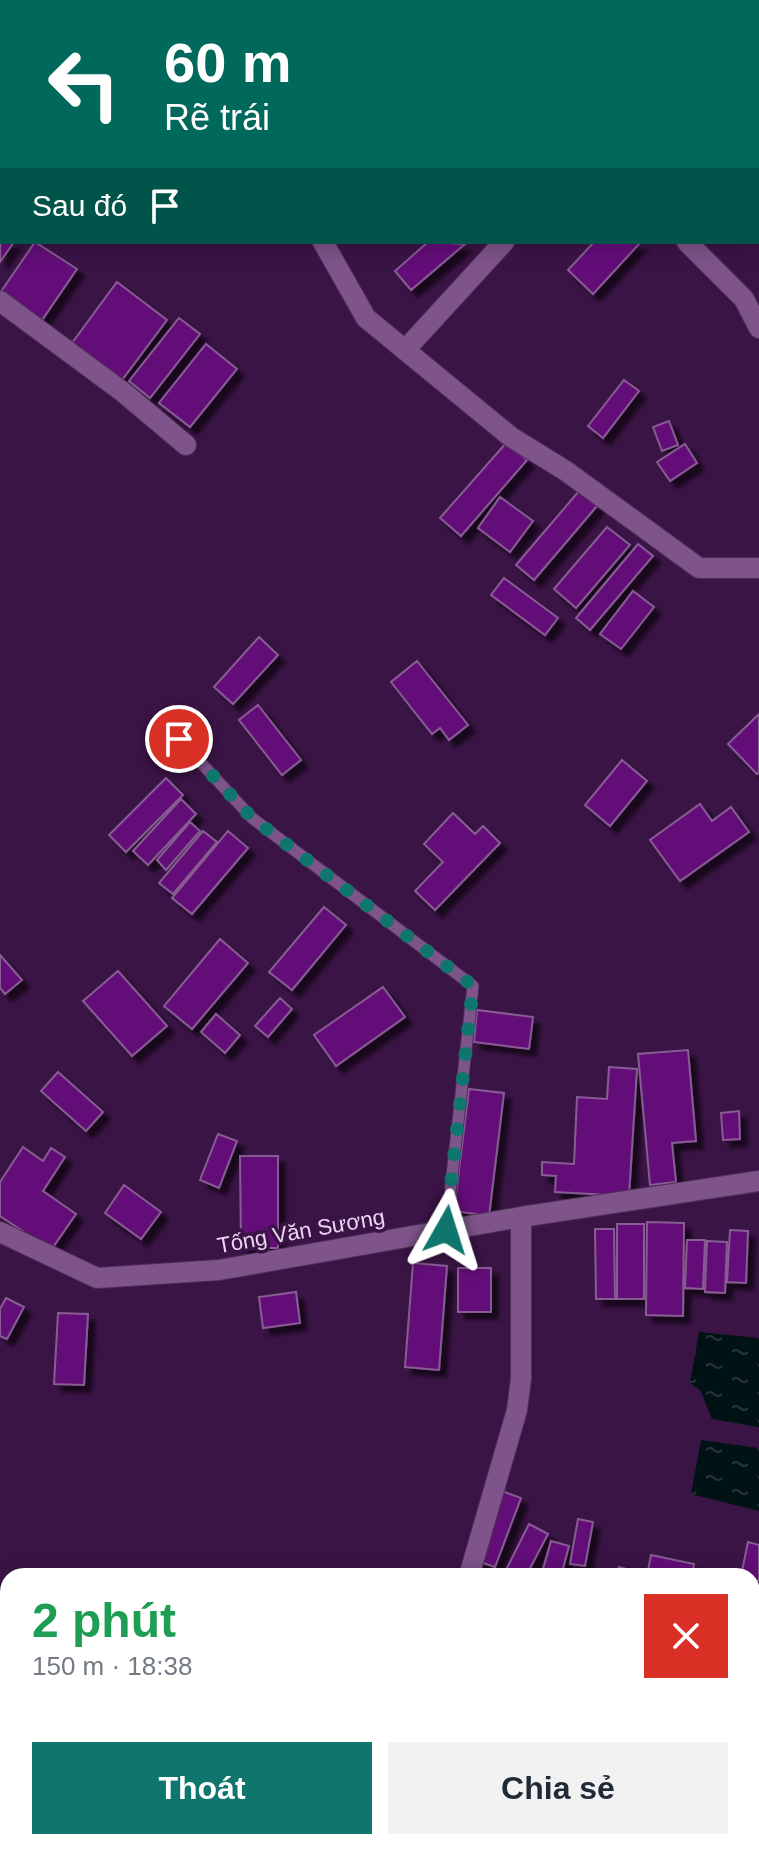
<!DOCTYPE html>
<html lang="vi">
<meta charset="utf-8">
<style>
:root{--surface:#fff;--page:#f2f2f3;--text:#1f2937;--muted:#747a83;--accent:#0f766e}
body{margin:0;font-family:Helvetica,sans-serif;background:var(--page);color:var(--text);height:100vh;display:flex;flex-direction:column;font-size:30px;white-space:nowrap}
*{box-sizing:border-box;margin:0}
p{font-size:26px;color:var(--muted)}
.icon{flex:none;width:44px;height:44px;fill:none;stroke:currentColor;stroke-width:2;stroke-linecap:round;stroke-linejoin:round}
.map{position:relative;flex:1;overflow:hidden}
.sheet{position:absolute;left:0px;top:1568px;width:760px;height:282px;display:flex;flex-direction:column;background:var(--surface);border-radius:24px 24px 0 0;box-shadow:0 4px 20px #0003}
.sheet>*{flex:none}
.guide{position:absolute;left:0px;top:0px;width:760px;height:244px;box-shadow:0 4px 20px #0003;background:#00695c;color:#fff;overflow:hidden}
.pin{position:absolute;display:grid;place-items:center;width:68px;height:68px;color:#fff;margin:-34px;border:4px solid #fff;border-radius:50%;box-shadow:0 2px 8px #0007}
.me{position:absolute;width:88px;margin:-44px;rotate:6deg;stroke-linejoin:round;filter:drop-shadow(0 0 6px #0008)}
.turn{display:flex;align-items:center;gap:28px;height:168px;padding:0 32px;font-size:36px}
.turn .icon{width:104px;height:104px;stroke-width:2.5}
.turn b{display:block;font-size:56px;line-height:68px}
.then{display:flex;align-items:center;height:76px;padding:0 32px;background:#0003;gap:16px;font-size:30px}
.round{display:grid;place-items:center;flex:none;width:84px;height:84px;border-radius:0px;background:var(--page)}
.head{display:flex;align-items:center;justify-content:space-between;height:136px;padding:0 32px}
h1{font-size:48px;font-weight:700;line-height:60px;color:#1e9e55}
.cta{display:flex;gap:16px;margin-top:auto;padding:16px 32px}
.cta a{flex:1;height:92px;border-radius:0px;background:var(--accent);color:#fff;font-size:32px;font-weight:700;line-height:92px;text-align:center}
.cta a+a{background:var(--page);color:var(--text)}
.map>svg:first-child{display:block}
</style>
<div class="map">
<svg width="759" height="1849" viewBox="0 0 759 1849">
<defs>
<pattern id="water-ripples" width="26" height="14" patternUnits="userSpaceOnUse" patternTransform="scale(2)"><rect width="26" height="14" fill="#001213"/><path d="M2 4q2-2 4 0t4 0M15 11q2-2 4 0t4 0" fill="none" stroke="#263436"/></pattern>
<filter id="shadow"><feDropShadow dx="7" dy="7" stdDeviation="2" flood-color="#0009"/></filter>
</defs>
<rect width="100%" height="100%" fill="#3b1446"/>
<path fill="url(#water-ripples)" d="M699,1332L759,1338V1427L712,1419L700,1390L690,1383Z
M701,1440L759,1448V1511L691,1494Z"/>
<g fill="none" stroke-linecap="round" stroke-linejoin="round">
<path stroke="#001213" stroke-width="50" d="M0,1785L8,1788
M141,1842L159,1849"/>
</g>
<path fill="#630d78" stroke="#875c93" stroke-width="2" filter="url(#shadow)" d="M1,220L2,242H14L0,262Z
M35,242L77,269L40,323L0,293Z
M428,242L465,244L411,290L395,271Z
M594,242L640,243L593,294L568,270Z
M117,282L167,320L122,380L72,343Z
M179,318L200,334L150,398L129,381Z
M206,344L237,369L190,427L159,403Z
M624,380L639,391L603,438L588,426Z
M669,421L678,445L662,451L653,427Z
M507,442L527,460L461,536L440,518Z
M685,444L697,463L670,481L657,462Z
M579,491L597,506L534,580L516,565Z
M500,497L533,521L510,552L478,528Z
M607,527L630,545L576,608L554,589Z
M638,544L653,556L590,630L576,618Z
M504,578L558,618L545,635L491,595Z
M633,591L654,607L621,649L600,634Z
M259,637L278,655L233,704L214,687Z
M417,661L468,725L449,740L440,728L432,734L391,682Z
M258,705L301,760L282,775L239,720Z
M759,714V772L757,774L728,744Z
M622,760L647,781L610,826L585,805Z
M166,778L183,795L126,852L109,835Z
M181,799L196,814L148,865L133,851Z
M700,804L712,821L731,807L749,832L680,881L650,840Z
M453,813L475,834L483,826L500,843L435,910L415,891L443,862L424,844Z
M190,822L200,831L166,870L157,860Z
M203,831L217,842L173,894L159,883Z
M228,831L248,848L192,914L172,898Z
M324,907L346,925L292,990L269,972Z
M220,939L248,963L192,1029L164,1006Z
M0,955L22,980L5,994L0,988Z
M118,971L167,1026L132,1056L83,1001Z
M383,987L405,1017L336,1066L314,1035Z
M280,998L292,1009L268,1037L255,1026Z
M477,1010L533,1017L529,1049L474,1042Z
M216,1014L240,1035L225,1053L201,1032Z
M688,1050L696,1141L672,1143L676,1182L650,1185L638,1054Z
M609,1067L637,1069L629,1196L555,1192L556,1176L542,1175V1162L574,1164L577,1097L607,1099Z
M58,1072L103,1112L86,1131L41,1091Z
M469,1089L504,1093L489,1216L454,1211Z
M739,1111L740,1139L723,1140L721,1113Z
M218,1134L237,1141L219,1188L200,1180Z
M23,1147L43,1161L51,1148L65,1157L43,1191L76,1214L51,1250L0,1216V1182Z
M240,1156H278V1248H241Z
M124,1185L161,1212L141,1239L105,1213Z
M647,1222L684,1223L683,1316L646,1315Z
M617,1224H644V1299H617Z
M595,1229H614L615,1299H596Z
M730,1230L748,1231L746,1283L727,1282Z
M687,1240H705L703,1289L685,1288Z
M707,1241L727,1242L725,1293L705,1292Z
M413,1263L447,1266L439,1370L405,1367Z
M458,1268H491V1312H458Z
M296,1292L300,1323L263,1328L259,1297Z
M6,1298L24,1307L7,1339L0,1336V1309Z
M58,1313L88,1314L84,1385L54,1384Z
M499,1490L521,1498L495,1567L474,1560Z
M578,1519L593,1522L585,1566L570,1564Z
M529,1524L548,1534L526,1576H503Z
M551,1541L569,1546L561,1576H541Z
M748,1542L759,1545V1581L752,1580V1576H741Z
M651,1555L694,1564L692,1576H647Z
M619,1567L637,1572L636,1576H616Z
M752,1613L759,1614V1651L752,1649Z"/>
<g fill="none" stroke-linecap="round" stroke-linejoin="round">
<g stroke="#4e2f57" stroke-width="13">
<path id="lane" d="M179,739L252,818L473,986L446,1230"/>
</g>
<g stroke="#4e2f57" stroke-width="22">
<path id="street" d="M149,0L151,2
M444,0L446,2
M95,2V0
M405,2L407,0
M750,2L752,0
M0,201L2,197
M323,242L366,318L511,437L566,471L699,568H759
M687,242L744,299L759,328
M0,301L123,392L186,445
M406,349L504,242
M469,1576L517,1410L521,1379V1217
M752,1693L759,1694"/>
</g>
<g stroke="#4e2f57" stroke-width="22">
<path id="secondary" d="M0,1232L97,1278L219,1270L521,1217L759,1181"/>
</g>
<use href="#lane" stroke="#7e548a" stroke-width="11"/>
<use href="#street" stroke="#7e548a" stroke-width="20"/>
<use href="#secondary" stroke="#7e548a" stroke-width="20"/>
</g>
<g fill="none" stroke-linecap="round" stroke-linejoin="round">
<path stroke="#0f766e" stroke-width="14" stroke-dasharray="0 25.2" d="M179,739L252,818L473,986L446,1230"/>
</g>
<g text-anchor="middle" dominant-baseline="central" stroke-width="7" stroke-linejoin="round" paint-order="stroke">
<g font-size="22" fill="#eed6f5" stroke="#3b1446">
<text transform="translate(301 1231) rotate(-10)">Tống Văn Sương</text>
</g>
</g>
</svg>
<div class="pin" style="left:179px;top:739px;background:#d93025"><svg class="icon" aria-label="arrive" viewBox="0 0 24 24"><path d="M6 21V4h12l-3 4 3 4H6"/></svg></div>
<svg class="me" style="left:446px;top:1230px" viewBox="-20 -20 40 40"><path d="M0-17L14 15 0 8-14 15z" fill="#0f766e" stroke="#fff" stroke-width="4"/></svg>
<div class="guide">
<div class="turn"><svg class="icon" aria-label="left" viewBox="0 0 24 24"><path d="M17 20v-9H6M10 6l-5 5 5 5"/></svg><div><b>60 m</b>Rẽ trái</div></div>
<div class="then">Sau đó<svg class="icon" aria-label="arrive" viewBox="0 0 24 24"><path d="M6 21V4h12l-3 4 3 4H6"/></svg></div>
</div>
<section class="sheet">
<div class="head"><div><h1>2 phút</h1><p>150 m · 18:38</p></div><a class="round" style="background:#d93025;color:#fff"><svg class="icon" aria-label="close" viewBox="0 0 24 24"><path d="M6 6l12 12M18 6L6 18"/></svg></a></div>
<div class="cta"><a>Thoát</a><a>Chia sẻ</a></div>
</section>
</div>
